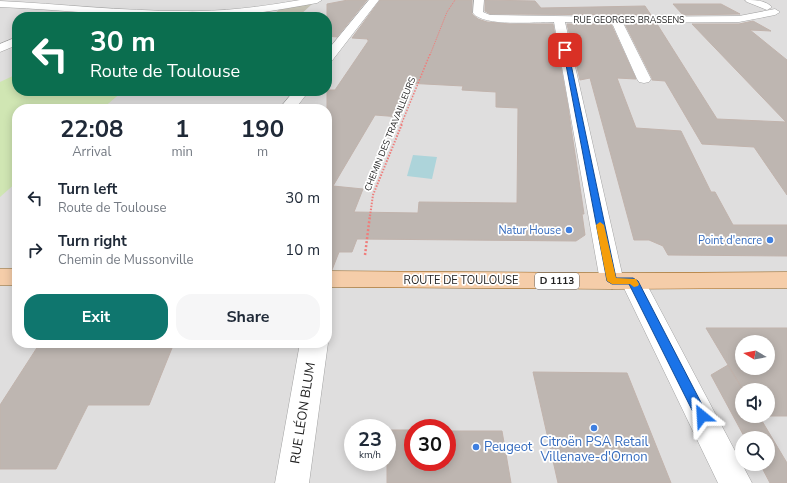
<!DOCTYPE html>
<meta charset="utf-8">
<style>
:root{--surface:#fff;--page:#f6f6f7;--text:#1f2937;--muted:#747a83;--accent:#0f766e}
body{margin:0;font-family:"Nunito Sans",sans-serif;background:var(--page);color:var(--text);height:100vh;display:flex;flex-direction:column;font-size:15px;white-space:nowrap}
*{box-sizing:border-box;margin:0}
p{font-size:13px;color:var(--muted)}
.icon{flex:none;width:22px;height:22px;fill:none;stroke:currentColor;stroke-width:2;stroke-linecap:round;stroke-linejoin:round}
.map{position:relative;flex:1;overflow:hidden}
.panel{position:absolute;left:12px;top:104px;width:320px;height:244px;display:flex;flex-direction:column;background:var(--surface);border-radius:16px;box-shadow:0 2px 10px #0003}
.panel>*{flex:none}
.hud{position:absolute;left:12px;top:12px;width:320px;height:84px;border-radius:16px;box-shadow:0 2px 10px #0003;background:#0b6e4f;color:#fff;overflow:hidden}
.needle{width:26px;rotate:280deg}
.buttons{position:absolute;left:735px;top:335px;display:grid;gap:8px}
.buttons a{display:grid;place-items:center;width:40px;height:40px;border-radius:50%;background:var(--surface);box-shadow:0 2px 10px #0003;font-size:20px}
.speed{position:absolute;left:344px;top:419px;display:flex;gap:8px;font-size:20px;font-weight:700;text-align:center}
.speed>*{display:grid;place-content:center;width:52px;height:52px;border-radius:50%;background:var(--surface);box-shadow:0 2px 10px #0003;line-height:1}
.speed small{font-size:10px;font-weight:400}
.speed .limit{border:6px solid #d22;background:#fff;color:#111}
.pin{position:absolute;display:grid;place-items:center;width:34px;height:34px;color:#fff;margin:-17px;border-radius:8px;box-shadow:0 2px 6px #0006}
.me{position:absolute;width:44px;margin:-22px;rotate:333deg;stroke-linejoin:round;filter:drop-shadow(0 0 3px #0008)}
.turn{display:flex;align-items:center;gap:14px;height:84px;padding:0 12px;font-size:18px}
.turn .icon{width:52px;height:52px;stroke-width:2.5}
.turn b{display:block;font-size:28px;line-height:34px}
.eta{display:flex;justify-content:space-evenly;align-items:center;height:68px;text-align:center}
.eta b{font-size:24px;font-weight:700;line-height:28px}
.cta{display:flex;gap:8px;margin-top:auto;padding:8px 12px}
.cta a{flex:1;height:46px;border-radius:16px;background:var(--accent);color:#fff;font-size:16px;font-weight:700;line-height:46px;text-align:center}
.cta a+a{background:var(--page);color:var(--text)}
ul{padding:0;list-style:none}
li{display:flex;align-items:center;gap:12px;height:52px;padding:0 12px}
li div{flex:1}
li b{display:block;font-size:15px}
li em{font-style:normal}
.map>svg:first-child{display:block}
</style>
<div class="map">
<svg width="787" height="483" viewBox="0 0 787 483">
<rect width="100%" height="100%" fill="#f0ede8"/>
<path fill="#dfdede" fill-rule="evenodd" d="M0,0H787V483H0ZM17,17H327V91H17ZM17,109H327V343H17ZM742,342H768V368H742ZM742,390H768V416H742ZM353,428H387V462H353ZM413,428H447V462H413ZM742,438H768V464H742Z"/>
<path fill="#c5c3b4" d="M312,4L298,17H270L280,9Z"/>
<path fill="#d0e6b3" d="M17,74V91H123L102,109H17V182L0,197V82Z"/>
<path fill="#add4da" d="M413,155L437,157L432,179L407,176Z"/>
<path fill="#beb6b1" stroke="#c1b3ac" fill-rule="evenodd" d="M348,0H367L337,37L327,36V4Z
M380,0H472V14L478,19L487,22L510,24H553L568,107L584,214H582L585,235L576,241L357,239L352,252H339L332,270H327V90H335L369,40H367L368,39L352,38ZM406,83L463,86L462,90L496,92V107L518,108L517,203L419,202L418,213L354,212L363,189L333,186L375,115L400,117L406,102Z
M485,0L535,1L541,8L645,6L651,15L490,14L485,11Z
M673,4H721L740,14L683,15Z
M753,21L771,31L750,30L787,60V195L754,147L702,144L665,81L652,80V78L625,24H657L717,119L786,122L692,24H739Z
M567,24H611L636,79L617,78L636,128L681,131L711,192H715L733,225H787V256L668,255L663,246L649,240H634L590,78L580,80Z
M706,328H787V416H759H768V390H743ZM742,342H768V368H742Z
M40,343H174L149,405H88L56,469H0V405Z
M728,365L743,390L742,416H759L787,463V483H770L760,464H768V438H745L711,375Z
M533,372L627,373L671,483H558Z
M387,430H413V462H447V431H502L511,483H387Z"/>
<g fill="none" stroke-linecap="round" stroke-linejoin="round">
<g stroke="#a2a2a2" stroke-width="1">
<path id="street" d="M300,0H322L317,3C282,9 247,16 212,17C141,19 71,10 0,7V1C61,4 121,11 182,11C222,12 261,7 300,0Z
M369,0H379L331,62L327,63V51Z
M474,0H484L483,12L490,15L616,17L739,16L775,9L780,12L775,15L739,22L623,23L651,79L649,82L644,83L639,82L637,79L612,23L565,22L623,278L625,276L633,273L641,276L645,281L752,483H718L622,284L620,286L612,289L604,286L600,281L554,22C536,22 483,27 473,13Z
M745,0C755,0 765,0 772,7L767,10L747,2Z
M17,37V45L0,52V44Z
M294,91H309L295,109H279Z
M327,342L328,343L309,483H275L300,343Z"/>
</g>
<g stroke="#915a0d" stroke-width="1">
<path id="primary" d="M0,269H17V285H0Z
M327,271L612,273L787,272V288L612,289L327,287Z"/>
</g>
<path stroke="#ef7d7b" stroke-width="1" stroke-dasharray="1 1" stroke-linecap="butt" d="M430,55L447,12L455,0"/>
<path stroke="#ef7d7b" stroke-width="1.5" stroke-dasharray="1.5 1.5" stroke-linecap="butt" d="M401,125L430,54"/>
<path stroke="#ef7d7b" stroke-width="2" stroke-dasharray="1.5 1.5" stroke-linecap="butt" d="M370,216L373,195L402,124"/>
<path stroke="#ef7d7b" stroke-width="2.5" stroke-dasharray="2 2" stroke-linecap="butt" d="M365,255L370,215"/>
<use href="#street" fill="#fff" fill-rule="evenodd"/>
<use href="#primary" fill="#f5cda9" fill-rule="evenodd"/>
</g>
<path fill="#1a73e8" stroke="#114b97" d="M563,49L568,50L616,278H633L638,281L708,416L706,420L702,421L697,420L629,284H612L607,281Z"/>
<path fill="#f59e0b" d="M600,222L604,225L616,278L636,279L639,284L638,286L634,287L630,284H612L607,281L596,225Z"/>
<g fill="#3f7fe0" stroke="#fff" stroke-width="1.5">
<circle cx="569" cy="230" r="4"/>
<circle cx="770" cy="240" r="4"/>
<circle cx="594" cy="428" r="4"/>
<circle cx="476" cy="447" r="4"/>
</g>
<g text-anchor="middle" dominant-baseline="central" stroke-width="3.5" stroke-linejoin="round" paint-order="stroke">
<g font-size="9" fill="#212121" stroke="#fff">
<text x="629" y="20">RUE GEORGES BRASSENS</text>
<text transform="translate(390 134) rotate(-68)">CHEMIN DES TRAVAILLEURS</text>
</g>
<rect fill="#fff" stroke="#646464" stroke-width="1" x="535" y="273" width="44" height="16" rx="3"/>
<g font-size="10" font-weight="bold" fill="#212121">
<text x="557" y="281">D 1113</text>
</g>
<g font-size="11" fill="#366cbe" stroke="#fff" text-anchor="end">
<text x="561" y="230">Natur House</text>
<text x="762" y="240">Point d'encre</text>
</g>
<g font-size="11" fill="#212121" stroke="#fff">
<text x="461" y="280">ROUTE DE TOULOUSE</text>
</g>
<g font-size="13" fill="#212121" stroke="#fff">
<text transform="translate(303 413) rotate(-81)">RUE LÉON BLUM</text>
</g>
<g font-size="13" fill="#366cbe" stroke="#fff">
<text x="594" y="442">Citroën PSA Retail<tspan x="594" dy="15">Villenave-d'Ornon</tspan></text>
<text x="484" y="447" text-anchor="start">Peugeot</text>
</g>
</g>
</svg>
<div class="buttons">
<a><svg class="needle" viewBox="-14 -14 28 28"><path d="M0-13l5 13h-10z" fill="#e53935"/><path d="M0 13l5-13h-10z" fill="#747a83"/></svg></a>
<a><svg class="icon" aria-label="sound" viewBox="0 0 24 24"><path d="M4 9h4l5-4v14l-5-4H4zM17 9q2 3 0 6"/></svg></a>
<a><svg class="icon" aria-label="search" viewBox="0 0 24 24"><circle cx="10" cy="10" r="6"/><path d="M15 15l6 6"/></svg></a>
</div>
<div class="speed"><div>23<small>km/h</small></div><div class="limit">30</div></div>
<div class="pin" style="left:565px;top:50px;background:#d93025"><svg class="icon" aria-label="arrive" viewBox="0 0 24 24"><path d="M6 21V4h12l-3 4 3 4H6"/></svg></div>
<svg class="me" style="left:702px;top:416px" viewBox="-20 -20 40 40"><path d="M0-17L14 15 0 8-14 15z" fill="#1a73e8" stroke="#fff" stroke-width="4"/></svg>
<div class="hud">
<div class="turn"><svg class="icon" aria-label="left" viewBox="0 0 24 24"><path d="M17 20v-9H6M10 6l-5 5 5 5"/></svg><div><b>30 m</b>Route de Toulouse</div></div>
</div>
<section class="panel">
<div class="eta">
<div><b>22:08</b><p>Arrival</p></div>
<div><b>1</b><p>min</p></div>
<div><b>190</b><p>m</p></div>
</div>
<ul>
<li><svg class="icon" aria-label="left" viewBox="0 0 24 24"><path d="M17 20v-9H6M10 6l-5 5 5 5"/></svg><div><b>Turn left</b><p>Route de Toulouse</p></div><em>30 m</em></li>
<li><svg class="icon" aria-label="right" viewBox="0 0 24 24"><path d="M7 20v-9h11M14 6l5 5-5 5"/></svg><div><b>Turn right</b><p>Chemin de Mussonville</p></div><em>10 m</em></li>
</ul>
<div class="cta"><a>Exit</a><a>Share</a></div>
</section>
</div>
